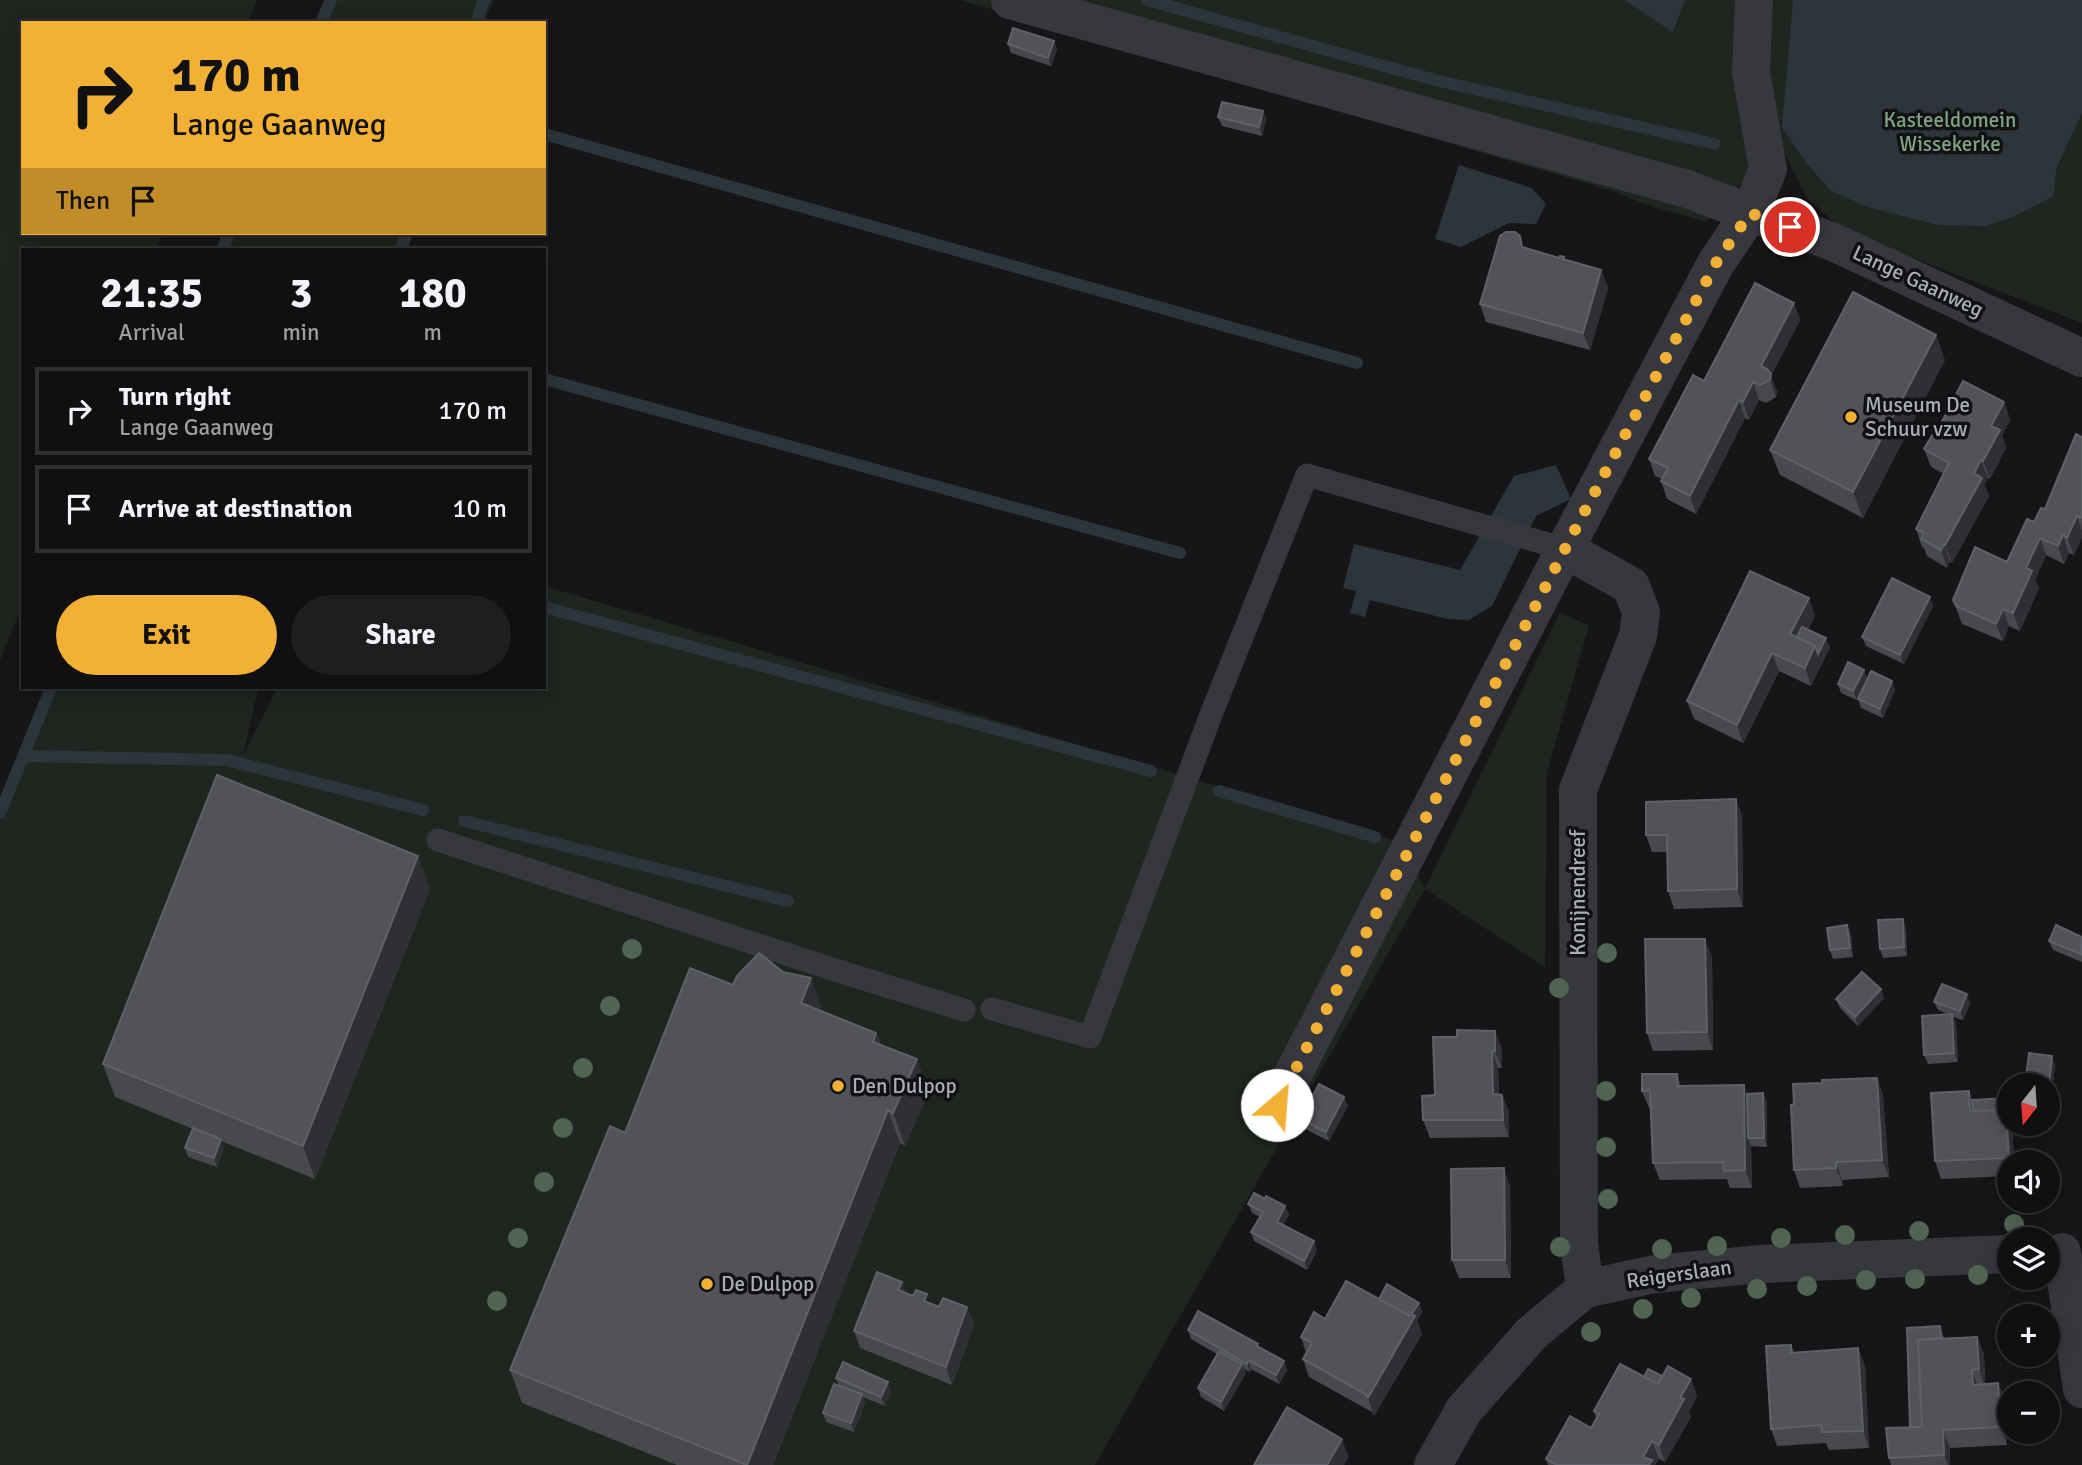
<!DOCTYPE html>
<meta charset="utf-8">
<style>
:root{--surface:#101012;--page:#1e1e20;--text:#f1f3f6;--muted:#9c9d9f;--line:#303032;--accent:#f2b134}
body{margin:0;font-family:Signika,sans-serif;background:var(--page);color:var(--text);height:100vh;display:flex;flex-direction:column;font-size:26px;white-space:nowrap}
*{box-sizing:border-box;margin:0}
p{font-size:23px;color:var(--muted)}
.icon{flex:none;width:38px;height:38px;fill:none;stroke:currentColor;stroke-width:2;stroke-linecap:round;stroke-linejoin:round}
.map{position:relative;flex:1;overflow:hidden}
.sheet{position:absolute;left:21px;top:248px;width:525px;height:441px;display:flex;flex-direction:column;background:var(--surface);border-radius:0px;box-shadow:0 4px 18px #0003,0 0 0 2px var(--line)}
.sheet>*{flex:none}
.guide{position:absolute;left:21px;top:21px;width:525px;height:214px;border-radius:0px;box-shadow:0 4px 18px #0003,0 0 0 2px var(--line);background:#f2b134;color:#111;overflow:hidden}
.needle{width:46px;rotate:197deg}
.controls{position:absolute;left:1997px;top:1073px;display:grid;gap:14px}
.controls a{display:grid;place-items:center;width:63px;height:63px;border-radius:50%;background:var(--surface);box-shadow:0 4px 18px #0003,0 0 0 2px var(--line);font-size:35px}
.pin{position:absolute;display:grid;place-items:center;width:60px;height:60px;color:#fff;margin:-30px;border:4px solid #fff;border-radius:50%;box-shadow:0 2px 7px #0007}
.me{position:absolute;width:77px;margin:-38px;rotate:27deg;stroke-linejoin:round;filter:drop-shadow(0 0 5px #0008)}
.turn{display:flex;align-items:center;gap:24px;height:147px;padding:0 35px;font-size:32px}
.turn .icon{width:91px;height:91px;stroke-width:2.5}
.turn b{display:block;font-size:49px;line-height:60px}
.then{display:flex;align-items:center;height:66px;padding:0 35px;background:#0003;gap:14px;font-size:26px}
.eta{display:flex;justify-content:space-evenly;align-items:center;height:119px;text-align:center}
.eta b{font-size:42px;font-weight:700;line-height:49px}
.primary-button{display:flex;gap:14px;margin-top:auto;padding:14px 35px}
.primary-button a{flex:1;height:80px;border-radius:42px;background:var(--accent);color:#111;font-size:28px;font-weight:700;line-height:80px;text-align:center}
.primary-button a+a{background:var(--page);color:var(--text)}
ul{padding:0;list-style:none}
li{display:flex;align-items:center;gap:21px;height:88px;margin:0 14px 10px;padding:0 21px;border:4px solid var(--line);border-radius:0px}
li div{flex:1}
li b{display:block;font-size:26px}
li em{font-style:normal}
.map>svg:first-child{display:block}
</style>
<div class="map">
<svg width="2082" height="1465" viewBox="0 0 2082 1465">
<rect width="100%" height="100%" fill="#161618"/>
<path fill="#1e261f" d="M0,0H257L248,23H23V233H163L156,250H23V604L0,660Z
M331,0H494L484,23H321Z
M960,0H1624L1673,31L1685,0H2082V323L1845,232L1807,198L1779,142L1706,222L1648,205L1609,190Z
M229,233H407L401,250H222Z
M544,586L1160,769L1400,842L1425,888L1560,613L1589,625L1547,773L1545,967L1425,889L1095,1465H0V813L51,688H258L243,756L277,688H544Z"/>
<path fill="#2c353c" d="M1624,0H1685L1673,32Z
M1793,0H2082V113L2056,169L2054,196L2015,216L1986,226L1938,225L1868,207L1831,191L1808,165L1782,128Z
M1459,165L1532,188L1546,204L1536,224L1509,223L1461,247L1435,239Z
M1556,465L1571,499L1536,516L1492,606L1469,620L1448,619L1370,600L1365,617L1350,613L1356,591L1343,588L1354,544L1460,570L1514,476Z"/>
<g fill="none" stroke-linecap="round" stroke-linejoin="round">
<path stroke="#2c353c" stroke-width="12" d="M1147,0L1435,80L1715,144
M321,23L331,0
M476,23L484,0
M544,134L1357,363
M222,250L229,233
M401,250L407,233
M544,379L1180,553
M544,607L1151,771
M23,756L227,760L423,810
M1219,791L1375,837
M0,813L51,688
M464,821L788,901"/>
<path stroke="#37383d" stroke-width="23" d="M438,840L835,970L964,1010
M992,1009L1090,1037L1212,712L1307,475L1565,549"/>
<path stroke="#37383d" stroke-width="38" d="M1010,0L1687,189L1750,213L1831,241L2082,358
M1565,549L1631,586L1641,612L1638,636L1578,790L1579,1243L1585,1289
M1277,1105L1565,549L1716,263L1750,213L1768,169L1751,72L1754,0
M2062,1252L2082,1389
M1433,1465L1464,1410L1531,1334L1585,1289L1655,1274L1761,1264L2009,1254"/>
</g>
<g fill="#506452">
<circle cx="632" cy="949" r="10"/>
<circle cx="1607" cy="953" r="10"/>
<circle cx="1559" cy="988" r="10"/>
<circle cx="610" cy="1006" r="10"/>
<circle cx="583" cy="1068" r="10"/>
<circle cx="1606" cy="1091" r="10"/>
<circle cx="563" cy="1128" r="10"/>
<circle cx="1606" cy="1147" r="10"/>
<circle cx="544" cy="1182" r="10"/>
<circle cx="1608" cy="1199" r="10"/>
<circle cx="2014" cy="1224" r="10"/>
<circle cx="1919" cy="1231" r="10"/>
<circle cx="1845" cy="1235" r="10"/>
<circle cx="518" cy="1238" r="10"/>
<circle cx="1781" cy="1238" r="10"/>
<circle cx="1717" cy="1246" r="10"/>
<circle cx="1560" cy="1247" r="10"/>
<circle cx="1662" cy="1249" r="10"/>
<circle cx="1978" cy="1275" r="10"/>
<circle cx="1915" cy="1279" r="10"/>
<circle cx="1866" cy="1280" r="10"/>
<circle cx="1807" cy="1286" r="10"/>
<circle cx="1757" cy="1289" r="10"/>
<circle cx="1691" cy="1298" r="10"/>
<circle cx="497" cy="1301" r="10"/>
<circle cx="1643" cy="1309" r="10"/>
<circle cx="1591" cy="1332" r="10"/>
</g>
<path fill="#47494d" d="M1054,41L1057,50L1051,66L1011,53L1008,44Z
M1263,111L1266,120L1262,136L1222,126L1218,117Z
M1525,248L1601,270L1608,288L1590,350L1486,322L1480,304Z
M1794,303L1800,320L1771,376L1777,392L1776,397L1766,403L1759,400L1749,420L1745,418L1696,514L1667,499L1661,481L1662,479L1655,476L1649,459L1704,381Z
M1945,360L1863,518L1780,475L1770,450Z
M2004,402L2010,420L2002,435L2006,448L1990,479L1988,478L1984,484L1989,496L1952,563L1950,561L1947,568L1927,556L1924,548L1922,547L1916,529L1944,474L1931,467L1924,449Z
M2082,437V537L2074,555L2069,553L2064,564L2046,555L2035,580L2039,588L2020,631L2009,626L2003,641L1962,624L1953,600L2007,562L2034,522L2045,509Z
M1933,606L1904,664L1866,646L1862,637Z
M1815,616L1808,629L1830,647L1811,686L1779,671L1743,743L1694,719L1687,701Z
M1864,670L1867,679L1857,700L1841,693L1838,684Z
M1892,681L1895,690L1883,718L1861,708L1858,699Z
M1736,799L1742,816L1743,907L1674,909L1668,891L1667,852H1652L1646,835Z
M430,889L315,1179L221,1141L224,1148L217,1167L188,1157L185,1148L193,1129L115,1097L103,1064Z
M1847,925L1851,934L1853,957L1833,959L1830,950Z
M1906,928L1907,956L1883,958L1880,949Z
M2082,937V962L2053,950L2049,941Z
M1712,957L1713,1050L1653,1051L1647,1033Z
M1881,989L1884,998L1858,1026L1840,1008L1836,999Z
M1934,1002L1970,1003L1963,1020L1953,1017L1956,1023L1958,1062L1928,1064L1924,1055L1948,1014L1938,1010Z
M822,1011L876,1033L881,1045L929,1092L905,1146L900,1143L773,1465H677L522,1403L510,1370L625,1133Z
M1433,1037L1502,1048V1068H1498L1499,1095H1502L1509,1112V1137L1430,1138L1423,1120L1435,1095Z
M2055,1065L2051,1103H2048V1085Z
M1681,1086L1747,1094L1763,1093L1767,1102V1147L1751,1146L1752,1188H1730L1727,1179L1660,1180L1653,1163L1651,1108H1649L1642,1091Z
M1969,1091L1972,1100L2008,1098L2009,1124H2012L2014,1162H2009V1176L1941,1179L1935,1161Z
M1883,1095L1889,1177L1842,1180L1843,1186L1800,1188L1794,1170Z
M1344,1097L1348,1106L1329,1141L1303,1128L1300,1119Z
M1510,1186L1511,1278H1459L1452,1260Z
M1265,1199L1285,1206L1289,1215L1283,1225L1317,1250L1307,1270L1254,1241L1251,1232L1260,1217L1252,1213L1248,1204Z
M906,1294L939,1307H967L974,1325L952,1385L860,1348L854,1331Z
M1379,1299L1419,1303L1422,1312L1417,1321L1422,1334L1374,1416L1372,1412L1309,1377L1303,1359L1306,1353L1301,1337Z
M1940,1326L1944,1338L1977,1337L1984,1354L1985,1384L1998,1383L2005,1400L2007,1445L1950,1448V1465H1891L1889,1458L1910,1427Z
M1188,1330L1259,1347L1284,1361L1287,1370L1279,1384L1251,1369L1250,1372L1244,1369L1246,1373L1224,1411L1201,1397L1198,1388L1217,1354L1191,1339Z
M1791,1345L1794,1352L1858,1348L1865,1366L1869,1448L1829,1450L1826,1443L1777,1446L1771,1429Z
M1662,1376L1691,1379L1697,1396L1689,1412L1691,1417L1665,1462L1659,1459L1655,1465H1548L1546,1459L1591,1428L1596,1418L1594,1411L1644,1377Z
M836,1378L891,1391L885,1406L863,1397L865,1403L854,1432L826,1422L823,1413L839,1386Z"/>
<path fill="#2f3033" d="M1054,41L1057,50L1051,66L1048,58Z
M1263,111L1266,120L1262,136L1259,127Z
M1601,270L1608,288L1590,350L1583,333Z
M1794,303L1800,320L1771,376L1777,392L1776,397L1770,380L1761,366Z
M1936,335L1945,360L1863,518L1853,492Z
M1753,382L1759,400L1749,420L1743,402Z
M1739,400L1745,418L1696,514L1690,496Z
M2004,402L2010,420L2002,435L2006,448L1990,479L1983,461L1991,426Z
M1981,460L1988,478L1984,484L1989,496L1952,563L1945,545L1974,473Z
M2077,516L2082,530V537L2074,555L2067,538Z
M2063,535L2069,553L2064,564L2058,546Z
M2040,538L2046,555L2035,580L2039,588L2020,631L2013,613L2026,568Z
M1944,544L1950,561L1947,568L1941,550Z
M1930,597L1933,606L1904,664L1900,655Z
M1809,598L1815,616L1800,646L1790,634Z
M2003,609L2009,626L2003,641L1996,624Z
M1826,638L1830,647L1811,686L1805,668L1815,646Z
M1772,653L1779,671L1743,743L1737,725Z
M1864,670L1867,679L1857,700L1853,691Z
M1892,681L1895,690L1883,718L1880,709Z
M1736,799L1742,816L1743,907L1737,889Z
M418,856L430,889L315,1179L303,1146Z
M1903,919L1906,928L1907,956L1904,947Z
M1847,925L1851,934L1853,957L1850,948Z
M1705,939L1712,957L1713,1050L1707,1032Z
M811,978L823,1011L801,1003Z
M1881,989L1884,998L1858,1026L1855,1017Z
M1967,994L1970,1003L1963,1020L1960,1011Z
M1952,1014L1956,1023L1958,1062L1954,1053Z
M1495,1031L1502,1048V1068L1495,1051Z
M876,1033L888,1066L873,1042Z
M1492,1051L1498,1068L1499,1112L1493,1094Z
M2052,1056L2055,1065L2051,1103L2048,1094Z
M917,1059L929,1092L905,1146L893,1113Z
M1677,1074L1683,1092L1678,1086Z
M1877,1078L1883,1095L1889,1177L1882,1160Z
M1744,1085L1750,1103L1748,1138L1751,1146L1752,1188L1745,1170Z
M1969,1091L1976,1109V1120L1970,1111Z
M1763,1093L1767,1102V1147L1764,1138Z
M1502,1095L1509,1112V1137L1503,1120Z
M1344,1097L1348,1106L1329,1141L1326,1132Z
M888,1110L900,1143L773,1465H748Z
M2006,1110L2009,1117V1124H2012L2014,1162H2010L2009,1158Z
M221,1139L224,1148L217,1167L214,1158Z
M1836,1162L1842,1180L1843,1186L1836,1168Z
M1504,1168L1510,1186L1511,1278L1505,1260Z
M1285,1206L1289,1215L1280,1231L1277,1222Z
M1314,1241L1317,1250L1307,1270L1304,1261Z
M902,1282L908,1299L898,1290Z
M1419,1303L1422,1312L1417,1321L1422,1334L1374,1416L1368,1398Z
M967,1307L974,1325L952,1385L946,1367Z
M1977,1337L1984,1354L1985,1387L1979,1369Z
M1858,1348L1865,1366L1869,1448L1863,1431Z
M1248,1360L1251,1369L1250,1372L1247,1364Z
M1284,1361L1287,1370L1279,1384L1276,1375Z
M1242,1364L1246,1373L1224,1411L1221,1402Z
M1972,1370L1978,1387L1973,1385Z
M1691,1379L1697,1396L1689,1412L1691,1417L1665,1462L1659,1445L1680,1398Z
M888,1382L891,1391L885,1406L881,1397Z
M1998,1383L2005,1400L2007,1445L2001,1427Z
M862,1394L865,1403L854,1432L851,1423Z
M1943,1430L1950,1448V1465H1948L1944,1455Z
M1342,1439L1349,1457L1344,1465H1327Z
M1652,1441L1659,1459L1655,1465H1647L1643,1457Z"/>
<path fill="#525359" stroke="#5f6168" stroke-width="2" d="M1013,28L1054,41L1048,58L1008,44Z
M1222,102L1263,111L1259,127L1218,117Z
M1506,232H1515L1520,236L1522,247L1559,258L1560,256L1564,257L1563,259L1601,270L1583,333L1480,304L1500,236Z
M1755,283L1794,303L1761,366L1767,369L1771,374L1770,380L1760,385L1753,382L1743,402L1739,400L1690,496L1661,481L1668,468L1649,459L1693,375L1704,381Z
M1853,292L1936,335L1853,492L1770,450Z
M1963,381L2004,402L1991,426L2000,430L1983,461L1981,460L1974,473L1982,478L1945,545L1944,544L1941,550L1921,539L1924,533L1916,529L1949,463L1924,449L1936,429H1938Z
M2076,434L2082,437V518L2077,516L2067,538L2063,535L2058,546L2040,538L2026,568L2032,571L2013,613L2003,609L1996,624L1956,606L1953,600L1975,547L2007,562L2027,519L2034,522L2041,508L2045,509Z
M1750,571L1809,598L1790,634L1815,646L1805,668L1772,653L1737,725L1687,701Z
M1892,578L1930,597L1900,655L1862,637Z
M1802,627L1826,638L1818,654L1815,646L1797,637Z
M1848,662L1864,670L1853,691L1838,684Z
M1871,671L1892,681L1880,709L1858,699Z
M217,775L418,856L303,1146L103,1064Z
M1736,799L1737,889L1668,891L1667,835H1646V802Z
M1903,919L1904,947L1880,949L1878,920Z
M1847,925L1850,948L1830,950L1827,928Z
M2056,925L2082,937L2081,954L2049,941Z
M1645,939H1705L1707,1032L1647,1033Z
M759,953L783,972L811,978L801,1003L876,1033L873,1042L917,1059L893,1113L888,1110L747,1465L510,1370L610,1126L625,1133L690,968L733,985L737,976Z
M1862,972L1881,989L1855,1017L1836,999Z
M1942,984L1967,994L1960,1011L1934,1002Z
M1952,1014L1954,1053L1924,1055L1922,1016Z
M1457,1030L1495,1031V1051H1492L1493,1094L1502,1095L1503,1120H1423L1422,1096L1435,1095L1433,1037H1457Z
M2029,1053L2052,1056L2048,1094V1085H2025Z
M1642,1074H1677L1678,1086L1744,1085L1745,1170L1724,1171L1723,1162L1653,1163L1650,1090L1642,1091Z
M1877,1078L1882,1160L1836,1162V1168L1794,1170L1791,1105L1794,1104L1793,1084L1822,1083V1080Z
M1319,1084L1344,1097L1326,1132L1300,1119Z
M1969,1091L1970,1111L2006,1110L2009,1158L1935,1161L1931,1093Z
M1763,1093L1764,1138H1748L1747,1094Z
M2008,1098L2009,1117L2006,1110L1973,1111L1972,1100Z
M193,1128L221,1139L214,1158L185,1148Z
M1504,1168L1505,1260H1452L1451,1169Z
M1254,1193L1265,1199L1266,1196L1285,1206L1277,1222L1314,1241L1304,1261L1251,1232L1263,1212L1248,1204Z
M877,1272L902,1282L898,1290L913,1296L916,1290L927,1294L924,1301L939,1307L943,1298L967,1307L946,1367L854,1331Z
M1346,1281L1410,1316L1412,1314L1415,1316L1368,1398L1365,1394L1303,1359L1312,1343L1301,1337L1314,1312L1325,1319Z
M1387,1284L1419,1303L1410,1316L1379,1299Z
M1198,1311L1258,1344L1257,1346L1284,1361L1276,1375L1248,1360L1247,1364L1188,1330Z
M1940,1326L1941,1338L1918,1340L1922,1427H1910L1907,1328Z
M1977,1337L1979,1369L1972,1370L1973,1385L1998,1383L2001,1427L1943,1430L1944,1455L1889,1458L1886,1428L1922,1427L1918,1340Z
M1791,1345V1353L1858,1348L1863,1431L1822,1432L1821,1425L1771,1429L1766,1346Z
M1219,1351L1242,1364L1221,1402L1198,1388Z
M843,1362L888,1382L881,1397L836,1378Z
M1620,1364L1658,1384L1668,1366L1691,1379L1680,1398L1684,1399L1659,1445L1652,1441L1643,1457L1652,1460L1649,1465H1557L1546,1459L1570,1416L1591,1428L1599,1414L1594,1411Z
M1648,1369L1662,1376L1658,1384L1644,1377Z
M834,1384L862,1394L851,1423L823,1413Z
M1287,1407L1342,1439L1327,1465H1254Z"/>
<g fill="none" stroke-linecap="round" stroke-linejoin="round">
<path stroke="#f2b134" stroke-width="12" stroke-dasharray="0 21.6" d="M1277,1105L1578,524L1716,263L1750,213L1790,227"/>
</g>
<g fill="#f2b134" stroke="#111113" stroke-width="2.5">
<circle cx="1851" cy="417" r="7"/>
<circle cx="838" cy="1086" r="7"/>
<circle cx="707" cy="1284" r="7"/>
</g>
<g text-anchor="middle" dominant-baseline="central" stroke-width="7" stroke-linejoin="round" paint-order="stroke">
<g font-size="21" fill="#7fa381" stroke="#111113">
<text x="1950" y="120">Kasteeldomein<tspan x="1950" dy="24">Wissekerke</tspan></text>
</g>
<g font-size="21" fill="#a8adb8" stroke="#111113">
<text transform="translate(1918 281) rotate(25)">Lange Gaanweg</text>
<text transform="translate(1578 893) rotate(-90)">Konijnendreef</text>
<text transform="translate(1679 1274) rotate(-8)">Reigerslaan</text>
</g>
<g font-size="21" fill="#a8adb8" stroke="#111113" text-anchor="start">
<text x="1865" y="405">Museum De<tspan x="1865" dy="24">Schuur vzw</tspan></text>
<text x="852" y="1086">Den Dulpop</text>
<text x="721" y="1284">De Dulpop</text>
</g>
</g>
</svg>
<div class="controls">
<a><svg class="needle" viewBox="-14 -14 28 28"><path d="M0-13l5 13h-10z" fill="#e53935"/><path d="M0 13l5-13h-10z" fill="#9c9d9f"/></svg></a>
<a><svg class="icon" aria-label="sound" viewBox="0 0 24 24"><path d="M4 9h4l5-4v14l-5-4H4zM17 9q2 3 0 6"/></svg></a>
<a><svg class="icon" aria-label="layers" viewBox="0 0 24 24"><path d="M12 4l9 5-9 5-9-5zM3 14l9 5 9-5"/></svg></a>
<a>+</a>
<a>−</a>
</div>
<div class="pin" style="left:1790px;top:227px;background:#d93025"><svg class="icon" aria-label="arrive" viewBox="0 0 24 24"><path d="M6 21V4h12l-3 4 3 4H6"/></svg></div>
<svg class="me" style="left:1277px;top:1105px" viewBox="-20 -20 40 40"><circle r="19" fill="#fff"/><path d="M0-13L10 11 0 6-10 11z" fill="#f2b134"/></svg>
<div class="guide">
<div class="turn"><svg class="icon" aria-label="right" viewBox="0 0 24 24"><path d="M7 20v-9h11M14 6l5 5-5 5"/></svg><div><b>170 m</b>Lange Gaanweg</div></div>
<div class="then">Then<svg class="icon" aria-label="arrive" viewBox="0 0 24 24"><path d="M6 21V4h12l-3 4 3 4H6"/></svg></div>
</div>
<section class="sheet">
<div class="eta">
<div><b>21:35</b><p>Arrival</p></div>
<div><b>3</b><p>min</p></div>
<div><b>180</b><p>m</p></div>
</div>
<ul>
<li><svg class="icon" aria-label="right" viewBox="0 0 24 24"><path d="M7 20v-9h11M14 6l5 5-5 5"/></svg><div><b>Turn right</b><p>Lange Gaanweg</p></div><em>170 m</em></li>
<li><svg class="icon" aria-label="arrive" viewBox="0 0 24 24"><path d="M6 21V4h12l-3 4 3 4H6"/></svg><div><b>Arrive at destination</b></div><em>10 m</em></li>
</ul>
<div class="primary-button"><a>Exit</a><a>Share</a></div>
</section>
</div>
